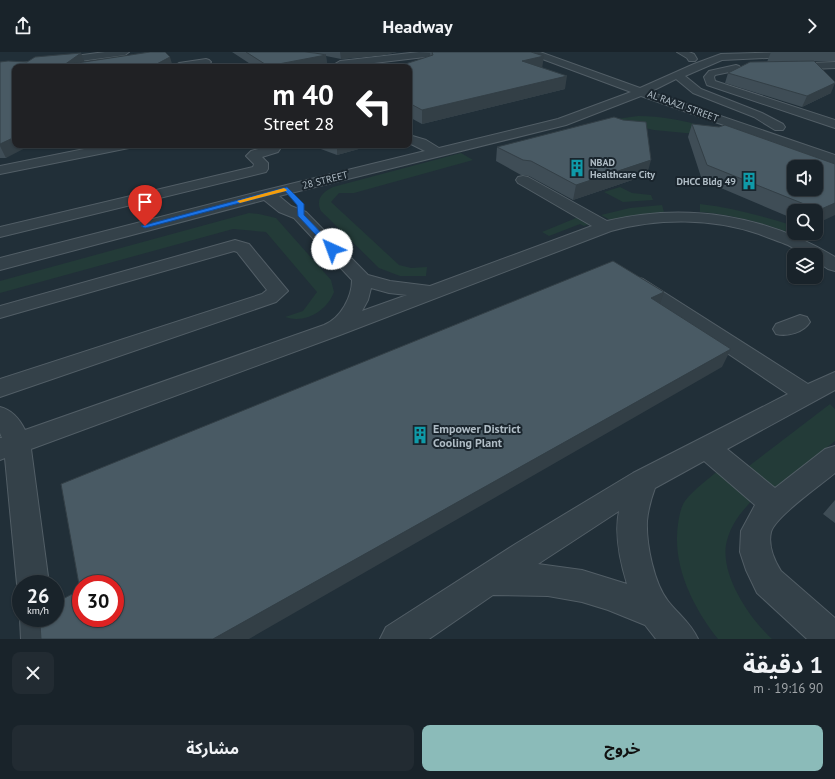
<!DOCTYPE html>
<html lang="ar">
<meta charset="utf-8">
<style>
:root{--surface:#19232a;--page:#222b32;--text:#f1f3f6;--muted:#9fa4a8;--line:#374047;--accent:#8bbbb9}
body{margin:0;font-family:"PT Sans","Noto Sans Arabic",sans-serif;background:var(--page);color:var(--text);direction:rtl;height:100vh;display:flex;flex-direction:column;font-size:15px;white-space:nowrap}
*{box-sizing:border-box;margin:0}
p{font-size:13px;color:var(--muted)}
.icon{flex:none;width:22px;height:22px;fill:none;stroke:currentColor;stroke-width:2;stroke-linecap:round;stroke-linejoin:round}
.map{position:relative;height:587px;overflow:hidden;direction:ltr}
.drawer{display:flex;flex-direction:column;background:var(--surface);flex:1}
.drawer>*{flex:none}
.banner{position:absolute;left:12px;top:12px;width:400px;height:84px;border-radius:8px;box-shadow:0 1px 3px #0004,0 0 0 1px var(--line);direction:rtl;background:#202124;color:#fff;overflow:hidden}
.fabs{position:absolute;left:787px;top:108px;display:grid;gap:8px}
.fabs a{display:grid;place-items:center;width:36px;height:36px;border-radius:8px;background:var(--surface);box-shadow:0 1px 3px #0004,0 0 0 1px var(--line);font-size:20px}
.speed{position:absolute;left:12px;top:523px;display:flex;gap:8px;font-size:20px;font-weight:700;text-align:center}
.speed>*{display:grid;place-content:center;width:52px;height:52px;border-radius:50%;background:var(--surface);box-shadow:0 1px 3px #0004,0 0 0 1px var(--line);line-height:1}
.speed small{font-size:10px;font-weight:400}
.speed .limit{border:6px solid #d22;background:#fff;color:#111}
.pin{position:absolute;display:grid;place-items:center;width:34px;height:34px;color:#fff;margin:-41px -17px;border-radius:50% 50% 50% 0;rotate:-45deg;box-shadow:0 0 4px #0007}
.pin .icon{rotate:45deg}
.me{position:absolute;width:44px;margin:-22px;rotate:317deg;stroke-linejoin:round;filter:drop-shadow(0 0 3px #0008)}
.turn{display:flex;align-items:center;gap:14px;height:84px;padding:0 12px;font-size:18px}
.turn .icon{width:52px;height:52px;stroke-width:2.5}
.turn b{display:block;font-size:28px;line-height:34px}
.round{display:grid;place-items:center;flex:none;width:42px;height:42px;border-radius:8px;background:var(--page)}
.headline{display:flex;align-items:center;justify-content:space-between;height:68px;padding:0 12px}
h1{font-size:24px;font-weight:700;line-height:30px}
.action{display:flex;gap:8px;margin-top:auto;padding:8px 12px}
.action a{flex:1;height:46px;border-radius:8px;background:var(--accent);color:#111;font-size:16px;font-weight:700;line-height:46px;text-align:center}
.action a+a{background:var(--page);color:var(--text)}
header{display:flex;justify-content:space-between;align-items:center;height:52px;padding:0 12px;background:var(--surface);font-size:18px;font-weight:700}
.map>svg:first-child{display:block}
</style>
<header><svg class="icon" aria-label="forward" viewBox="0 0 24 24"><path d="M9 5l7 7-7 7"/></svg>Headway<svg class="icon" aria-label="share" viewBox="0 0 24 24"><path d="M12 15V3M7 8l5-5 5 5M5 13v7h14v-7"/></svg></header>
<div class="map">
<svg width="835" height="587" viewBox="0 0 835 587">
<rect width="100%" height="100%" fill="#212f38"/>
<path fill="#233b38" d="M638,64C661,64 683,68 705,75L706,83L654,78L609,68Z
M461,101L473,108L354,141H339L331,150L399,213L411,216L427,215L426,224H400L379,216L321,159C315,147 323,140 333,135Z
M620,135L632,141L651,143L653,148L623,150L604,140Z
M700,152C733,156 763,164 794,174V181H811L816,183L808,188C773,174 738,163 700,160Z
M662,153L664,160L635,164L612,169L601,163L630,156Z
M249,161L259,162L276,166L331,228L334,240C327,259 305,272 285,265L303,259L317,240L266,180L233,177L0,241V229Z
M581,164L593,171L584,174L580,172L549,184L542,180Z
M830,352L835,357V389L773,439L749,414Z
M721,416L755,445C744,457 733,469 728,485C716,518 749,566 772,587H718C693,555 672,514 678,472C679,465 681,454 685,449C693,438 711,425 721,416Z"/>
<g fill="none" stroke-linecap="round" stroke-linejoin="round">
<g stroke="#525e66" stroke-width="2">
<path id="minor" d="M105,0H129L125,3L36,15H15V18L0,20V14Z
M419,0L451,1L447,4L425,5L340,15L335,12L340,9Z
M528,0H540L640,36L694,12L721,2L790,0L791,2L787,5L722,8L685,24L701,37L762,61L783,72L785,75L783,78H775L754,65L693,41L676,27L650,40L835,103V112L641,44L566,73L279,144L291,154L306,160L368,223L390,229L430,234L592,174L518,131L516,128L518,125L523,124L528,125L607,169C686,150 766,163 835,205V219L828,217L816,209V203C813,203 809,204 807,203C800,201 794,196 788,193C778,189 769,186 759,182C711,166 659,166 611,179L340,283L31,397L49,532H21V542L17,532L5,406L0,408V386H2L0,381V355C12,358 19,366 25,378L324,273C341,266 352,245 352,228L294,166L279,160L264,148L0,218V206L262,139L425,99L409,91V83L426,88L439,96L558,67L631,40L529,2ZM371,236L389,241L407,243L362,259L368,248Z
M677,0H689L694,2L697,7L695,9H689L687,6Z
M206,7L209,8L211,10L209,12L191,15L174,14L179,11Z
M835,10V16L788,18L783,15L788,12Z
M736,13L739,14L741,16L739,18L715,23L714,25L715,29L835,68V76L707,33L704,25L709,19Z
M104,93H131L129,96L124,97L0,122V114Z
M264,93H278L280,97L278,100L262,105L268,111V117L266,120L0,185V175L253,115L254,112L246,104L251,99L265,95Z
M235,188L249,192L288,239L276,250L0,345V327L262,242L267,238L237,200L234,199L0,266V254Z
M636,225L643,227L808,332L835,320V338L727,397L775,436L825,397L835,394V421C822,432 775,465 771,480C768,493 774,508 781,519L835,566V587H807L757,541L746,518L740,500L741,479L755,453L704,409L655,436C651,447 648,458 647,469C646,492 654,531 668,549C679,563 690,570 698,587H656L645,573L608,558L582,550L548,544L493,543L429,587H380L386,575L517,491L633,421L788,342L629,235L626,231L629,227ZM619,459C614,483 620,509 627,532L582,518L538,512Z
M800,263L807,265L810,270C804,280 788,285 776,282L773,277L776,272Z
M21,563V566H54L57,587H21L20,566Z"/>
</g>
<use href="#minor" fill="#344149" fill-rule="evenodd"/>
</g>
<path fill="#3f4d56" d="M232,0H397L383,3L341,7L326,4L327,14L320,15H255Z
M430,0H531L542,16L565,37L422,72L409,65V15L430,4Z
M771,0H835V9H814L831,41L802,55L725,31L728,21L767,10Z
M81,1L84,10L6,106H0V10H27Z
M692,72L835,112L816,172V159H794V167L702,128L688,85Z
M310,93H366V95L337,103Z
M497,95L647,123L573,148L529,124L521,123L496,109Z
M835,448V471L823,462Z"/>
<path fill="#333f46" d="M340,0H397L383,3L341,7Z
M81,1L85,11L64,13Z
M326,3L327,14L320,15H268V14Z
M544,4L542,17L522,9Z
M170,5L173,15H151Z
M567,24L565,37L422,72V58Z
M835,31L831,41L802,55L807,44Z
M15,85V93H31L6,106L0,94V92Z
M348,93H366V95L337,103V96Z
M651,108L647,123L573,148L576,133Z
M835,151V163L816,172V163L819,158Z
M664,240L658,258L651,246Z
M731,297L722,315L249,587H213Z"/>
<path fill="#495a64" stroke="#333f46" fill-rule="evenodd" d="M150,0H165L170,5L151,15H15V85L0,92V10L8,9L27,10L35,5L81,1L64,13Z
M246,0H305L315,1L326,3L268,14Z
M432,0H531L544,4L522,9L567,24L422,58L409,51V15H396L433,3Z
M814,9L835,30V31L807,44L728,21L750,10Z
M614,65L623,68L646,70L651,108L576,133L531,109L523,108L497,95Z
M692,72L719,75L725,73L835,112V151L819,158L707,113ZM794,115H816V137H794Z
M327,93H348L337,96Z
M613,209L664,240L651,246L731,297L213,587H41L40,572L42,571V566H55V551L80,538L61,432ZM81,532H115V566H81Z"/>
<path fill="#1a73e8" stroke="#114b97" d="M287,135L304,152V163L335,195V198H330L298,164L297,153L285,139L145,176L141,174Z"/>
<path fill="#f59e0b" d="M284,136L287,138L286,139L240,151L237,149Z"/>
<defs>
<g id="building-bare" transform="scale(1.38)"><path d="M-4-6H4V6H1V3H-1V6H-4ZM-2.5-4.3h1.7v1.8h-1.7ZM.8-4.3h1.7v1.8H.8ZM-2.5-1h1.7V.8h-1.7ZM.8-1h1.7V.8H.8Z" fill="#0f9aa8" stroke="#1a252d" stroke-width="2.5" paint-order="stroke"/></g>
</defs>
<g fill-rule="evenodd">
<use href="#building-bare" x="577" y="116"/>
<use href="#building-bare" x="749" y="129"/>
<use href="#building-bare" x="420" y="383"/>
</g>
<g text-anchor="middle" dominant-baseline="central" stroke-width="4" stroke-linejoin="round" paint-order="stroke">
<g font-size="10" fill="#afbcc5" stroke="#1a252d">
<text transform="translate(683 54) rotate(20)">AL RAAZI STREET</text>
<text transform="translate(325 128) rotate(-14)">28 STREET</text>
</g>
<g font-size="10" font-weight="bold" fill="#afbcc5" stroke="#1a252d" text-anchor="start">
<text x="590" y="110">NBAD<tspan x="590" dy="12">Healthcare City</tspan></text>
<text x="736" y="129" text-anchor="end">DHCC Bldg 49</text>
</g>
<g font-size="12" font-weight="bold" fill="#afbcc5" stroke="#1a252d" text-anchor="start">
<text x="433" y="376">Empower District<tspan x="433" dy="14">Cooling Plant</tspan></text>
</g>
</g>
</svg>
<div class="fabs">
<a><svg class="icon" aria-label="sound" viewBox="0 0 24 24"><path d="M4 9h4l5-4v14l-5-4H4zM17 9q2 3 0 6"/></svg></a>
<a><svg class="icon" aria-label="search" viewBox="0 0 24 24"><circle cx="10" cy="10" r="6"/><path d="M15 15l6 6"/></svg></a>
<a><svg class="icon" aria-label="layers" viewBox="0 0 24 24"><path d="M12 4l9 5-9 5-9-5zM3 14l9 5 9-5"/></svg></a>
</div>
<div class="speed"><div>26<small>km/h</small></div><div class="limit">30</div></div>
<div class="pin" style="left:145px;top:174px;background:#d93025"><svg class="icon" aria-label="arrive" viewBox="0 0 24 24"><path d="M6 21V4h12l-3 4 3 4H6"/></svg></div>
<svg class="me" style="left:332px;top:197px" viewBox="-20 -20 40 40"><circle r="19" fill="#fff"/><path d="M0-13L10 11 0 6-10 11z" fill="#1a73e8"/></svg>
<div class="banner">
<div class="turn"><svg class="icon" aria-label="left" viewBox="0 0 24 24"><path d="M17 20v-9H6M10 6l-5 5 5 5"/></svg><div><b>40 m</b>28 Street</div></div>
</div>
</div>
<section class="drawer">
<div class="headline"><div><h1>1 دقيقة</h1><p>90 m · 19:16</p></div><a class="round"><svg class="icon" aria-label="close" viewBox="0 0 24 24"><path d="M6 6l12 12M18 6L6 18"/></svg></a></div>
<div class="action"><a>خروج</a><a>مشاركة</a></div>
</section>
